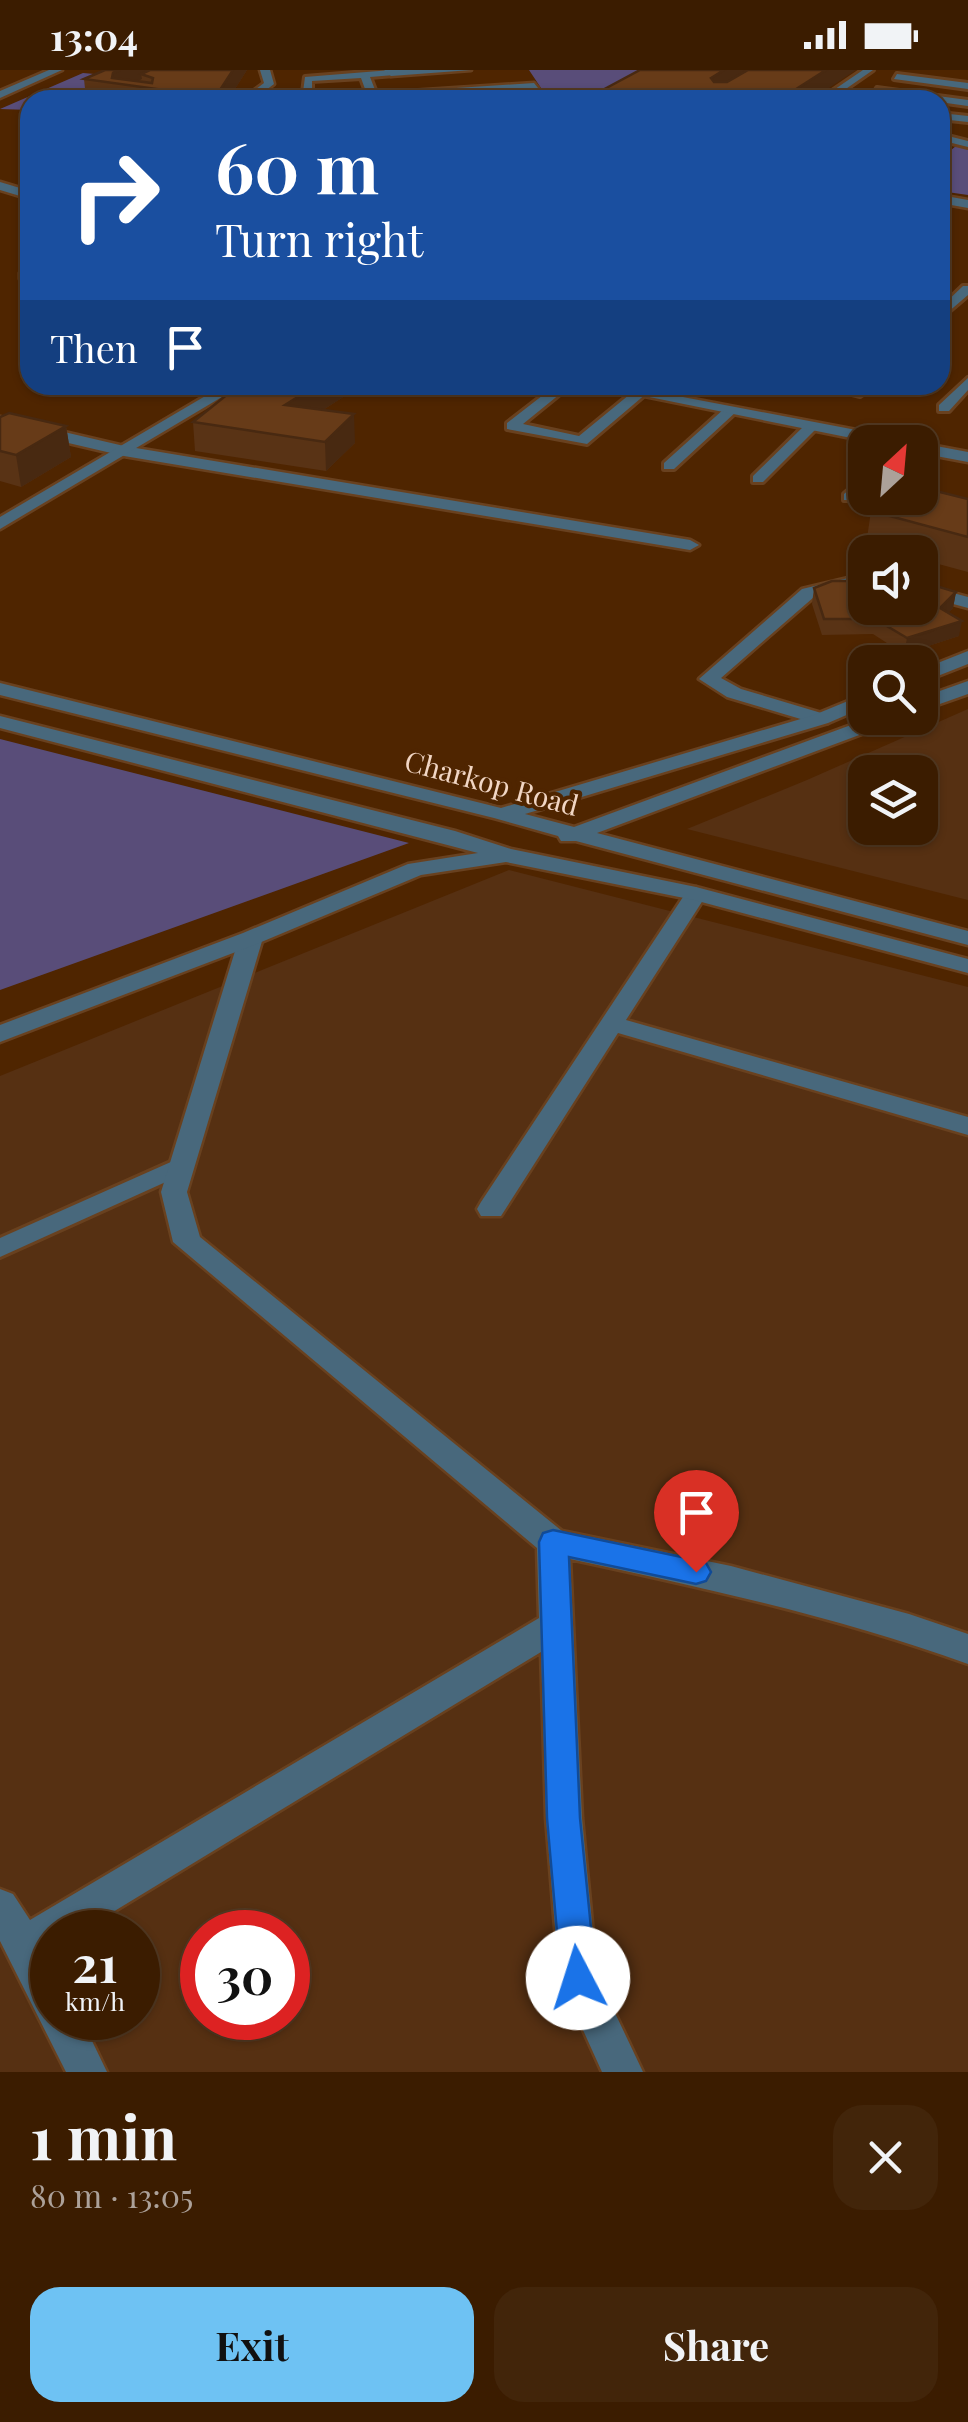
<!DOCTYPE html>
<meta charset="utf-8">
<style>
:root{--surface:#3b1c00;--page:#42250a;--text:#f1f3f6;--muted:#aca199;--line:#543a22;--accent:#6ec2f3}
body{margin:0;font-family:"Playfair Display",serif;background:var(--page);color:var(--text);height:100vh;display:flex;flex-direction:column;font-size:38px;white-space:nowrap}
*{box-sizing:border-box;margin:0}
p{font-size:32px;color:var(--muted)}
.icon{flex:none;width:55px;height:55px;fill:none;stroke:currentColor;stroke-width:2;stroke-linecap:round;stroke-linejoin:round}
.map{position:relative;height:2002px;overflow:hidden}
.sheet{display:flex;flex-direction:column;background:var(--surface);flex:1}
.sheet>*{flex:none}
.top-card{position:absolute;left:20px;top:20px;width:930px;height:305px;border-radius:30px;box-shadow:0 2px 8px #0004,0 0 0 2px var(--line);background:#1a4fa0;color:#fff;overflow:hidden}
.needle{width:65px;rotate:26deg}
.buttons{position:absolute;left:848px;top:355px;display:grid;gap:20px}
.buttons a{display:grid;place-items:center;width:90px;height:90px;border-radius:20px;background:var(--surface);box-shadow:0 2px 8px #0004,0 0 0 2px var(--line);font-size:50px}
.speed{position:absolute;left:30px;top:1840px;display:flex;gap:20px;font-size:50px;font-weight:700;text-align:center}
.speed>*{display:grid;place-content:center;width:130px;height:130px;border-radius:50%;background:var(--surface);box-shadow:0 2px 8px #0004,0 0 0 2px var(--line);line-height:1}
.speed small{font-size:25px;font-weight:400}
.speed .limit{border:15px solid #d22;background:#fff;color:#111}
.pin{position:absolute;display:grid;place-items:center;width:85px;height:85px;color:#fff;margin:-102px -42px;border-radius:50% 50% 50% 0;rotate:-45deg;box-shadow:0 0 10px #0007}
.pin .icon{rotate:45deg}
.me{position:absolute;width:110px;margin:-55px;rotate:355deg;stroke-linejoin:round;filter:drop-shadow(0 0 8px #0008)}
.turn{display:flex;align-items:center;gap:35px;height:210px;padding:0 30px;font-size:45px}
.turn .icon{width:130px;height:130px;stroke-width:2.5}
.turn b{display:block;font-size:70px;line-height:85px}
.then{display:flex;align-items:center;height:95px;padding:0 30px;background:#0003;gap:20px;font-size:38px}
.round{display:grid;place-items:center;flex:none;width:105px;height:105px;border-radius:30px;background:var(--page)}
.headline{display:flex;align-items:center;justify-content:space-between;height:170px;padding:0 30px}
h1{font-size:60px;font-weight:700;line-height:75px}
.button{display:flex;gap:20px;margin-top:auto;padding:20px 30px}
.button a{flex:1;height:115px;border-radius:30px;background:var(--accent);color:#111;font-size:40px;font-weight:700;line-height:115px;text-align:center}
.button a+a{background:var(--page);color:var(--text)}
.status{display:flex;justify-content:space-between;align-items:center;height:70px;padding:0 50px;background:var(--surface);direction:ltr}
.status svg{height:28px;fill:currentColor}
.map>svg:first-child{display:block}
</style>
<div class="status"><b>13:04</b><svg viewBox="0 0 49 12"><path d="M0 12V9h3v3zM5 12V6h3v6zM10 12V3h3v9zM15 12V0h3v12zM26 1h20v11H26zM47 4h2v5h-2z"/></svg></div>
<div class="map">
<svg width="968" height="2002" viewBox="0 0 968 2002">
<rect width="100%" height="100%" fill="#4f2500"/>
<path fill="#563012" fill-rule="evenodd" d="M968,639V830L687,759L807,710ZM865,702H920V758H865Z
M509,800L968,917V2002H0V1006ZM52,1862H138V1948H52ZM202,1862H288V1948H202Z"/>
<path fill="#594d79" d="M529,0H674L614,30H549Z
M83,3L129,7L79,30H30V40L0,39Z
M956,76L968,78V125L940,121V89Z
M0,669L409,773L0,920Z"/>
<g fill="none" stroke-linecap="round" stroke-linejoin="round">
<g stroke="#69411f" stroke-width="6">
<path id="service" d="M391,0L394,5L370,7L379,30H369L361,8L312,11V30H302L305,7Z
M863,0H873L830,30H819Z
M897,4L968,13V19L894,9Z
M877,18L968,30V36L874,23Z
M940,43L968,46V52L940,49Z
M940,64L968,71V77L940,70Z
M963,216H968V225L940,249V238Z
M968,308V320L949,341H939V335Z
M556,315H571L523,354L579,366L635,320L647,323L587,374L507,359V353Z
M817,315H875L860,326Z
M725,338L737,341L674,399H664V393Z
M806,354L818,357L763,412H753V406Z
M865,406V419L854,430H844V424Z
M182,1087L194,1095L190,1101L0,1187V1168Z"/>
</g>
<g stroke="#69411f" stroke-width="5">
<path id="minor" d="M49,0H62L0,28V21Z
M260,0H270L274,14L253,30H241L264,13Z
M384,0H471L391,6Z
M534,13L538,18L421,24L423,30H413L410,21Z
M0,112L30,121V129L0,120Z
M940,125L968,130V138L940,133Z
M20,203H30V211L20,209Z
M590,315H620L893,367L901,372H871Z
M0,347L124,376L690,470L699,475L690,480L124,386L0,357Z
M920,373L968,382V392L920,383Z
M865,504V514L814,527L721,608L741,619L828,645V653H814L727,627L699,609L802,519Z
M920,514L968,527V538L920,525Z
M696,817L707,824L626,950L968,1047V1065L618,963L501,1146H481L477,1139L481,1132L685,824Z
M251,861L263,868L187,1122L200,1167L562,1461L731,1496L909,1544L968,1564V1594C838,1547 704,1518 570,1489L582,1748L597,1905L643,2002H602L559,1907L546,1748L541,1582L80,1862H52V1879L48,1882L52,1892V1948H81L107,2002H66L0,1871V1819L13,1824L30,1850L539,1548L537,1478L173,1172L161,1122L239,868Z"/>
</g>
<g stroke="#69411f" stroke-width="5">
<path id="tertiary" d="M224,315H242L0,459V447Z
M968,581V594L920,613V600Z
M968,611V624L920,641V628Z
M0,613L501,738L814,645L865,624V637L828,653L525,744L574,757L870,648H897L894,652L597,763L968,861V875L576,771H561L558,766L494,748L0,625Z
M0,646L455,761L511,779L696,817L968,889V903L694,830L506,792L421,805L259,873L0,972V955L243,863L408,794L478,783L0,658Z"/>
</g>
<use href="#service" fill="#48687c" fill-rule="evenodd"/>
<use href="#minor" fill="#48687c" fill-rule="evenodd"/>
<use href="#tertiary" fill="#48687c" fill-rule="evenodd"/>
</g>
<path fill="#593315" d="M105,0H247L228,30H99L86,28L84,9Z
M134,315H192L176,324Z
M239,315H362L323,340L355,373L326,401L195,381L193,352Z
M0,347L66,356L71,387L21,417L0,411Z
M968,429V502L920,489V482H896L866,475L871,441Z
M814,518L956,522L953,538L948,543L959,566L904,584L873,564L822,565L812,534Z"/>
<path fill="#482911" d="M120,0H153L141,4L142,9L130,15L112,8L113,3Z
M233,0H247L228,30H208L207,26Z
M724,0H755L709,29L711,8Z
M826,0H856L811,30H779Z
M175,315H192L176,324Z
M317,315H362L287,363L285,335Z
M354,344L355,373L326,401L325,372Z
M66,356L71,387L21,417L16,385Z
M956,522L953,538L938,554L940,538Z
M962,551L959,566L904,584L907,568Z"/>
<path fill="#673b18" stroke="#482911" stroke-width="2.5" d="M105,0H120L113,3L112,8L152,13L153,8L141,4L150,0H233L220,20L207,26L84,9Z
M640,0H724L711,8L714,12H727L748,0H826L779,30H584Z
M239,315H317L285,335L354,344L325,372L193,352Z
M9,343L66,356L16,385L0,381V347Z
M920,417L968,429V467L871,441L888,428H920Z
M832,511H865V538H920V511L956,522L940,538L962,551L907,568L875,549H824L814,518Z"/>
<path fill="#1a73e8" stroke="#114b97" stroke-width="2.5" d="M553,1460L696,1490L706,1493L711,1502L706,1511L696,1514L569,1487L580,1748L596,1908L591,1920L578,1925L566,1920L561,1908L547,1748L539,1472L543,1463Z"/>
<g text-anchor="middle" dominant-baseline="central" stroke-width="8" stroke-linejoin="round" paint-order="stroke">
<g font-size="28" fill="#f1d6c4" stroke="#4f2500">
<text transform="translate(492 712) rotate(15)">Charkop Road</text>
</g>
</g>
</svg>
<div class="buttons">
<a><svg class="needle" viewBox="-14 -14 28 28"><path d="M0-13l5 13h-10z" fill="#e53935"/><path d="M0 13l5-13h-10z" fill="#aca199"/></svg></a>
<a><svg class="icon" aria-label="sound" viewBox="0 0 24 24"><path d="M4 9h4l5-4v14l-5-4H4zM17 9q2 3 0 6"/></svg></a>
<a><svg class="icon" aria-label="search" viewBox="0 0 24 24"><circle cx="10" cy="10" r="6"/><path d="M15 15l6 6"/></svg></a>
<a><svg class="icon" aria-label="layers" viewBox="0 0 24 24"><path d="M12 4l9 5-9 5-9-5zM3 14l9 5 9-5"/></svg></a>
</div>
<div class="speed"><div>21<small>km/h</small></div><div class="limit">30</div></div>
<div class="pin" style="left:696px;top:1502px;background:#d93025"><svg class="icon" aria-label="arrive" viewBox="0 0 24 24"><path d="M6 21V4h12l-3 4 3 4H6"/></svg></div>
<svg class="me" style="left:578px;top:1908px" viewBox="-20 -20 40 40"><circle r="19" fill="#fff"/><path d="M0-13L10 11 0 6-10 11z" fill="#1a73e8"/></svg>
<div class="top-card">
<div class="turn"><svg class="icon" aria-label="right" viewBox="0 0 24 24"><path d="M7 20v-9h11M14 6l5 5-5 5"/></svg><div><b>60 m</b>Turn right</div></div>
<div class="then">Then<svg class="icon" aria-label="arrive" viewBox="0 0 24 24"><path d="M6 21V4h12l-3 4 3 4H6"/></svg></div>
</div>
</div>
<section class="sheet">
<div class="headline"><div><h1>1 min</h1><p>80 m · 13:05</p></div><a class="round"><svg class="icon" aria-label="close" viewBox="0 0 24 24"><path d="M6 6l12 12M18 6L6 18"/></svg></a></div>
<div class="button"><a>Exit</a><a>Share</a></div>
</section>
